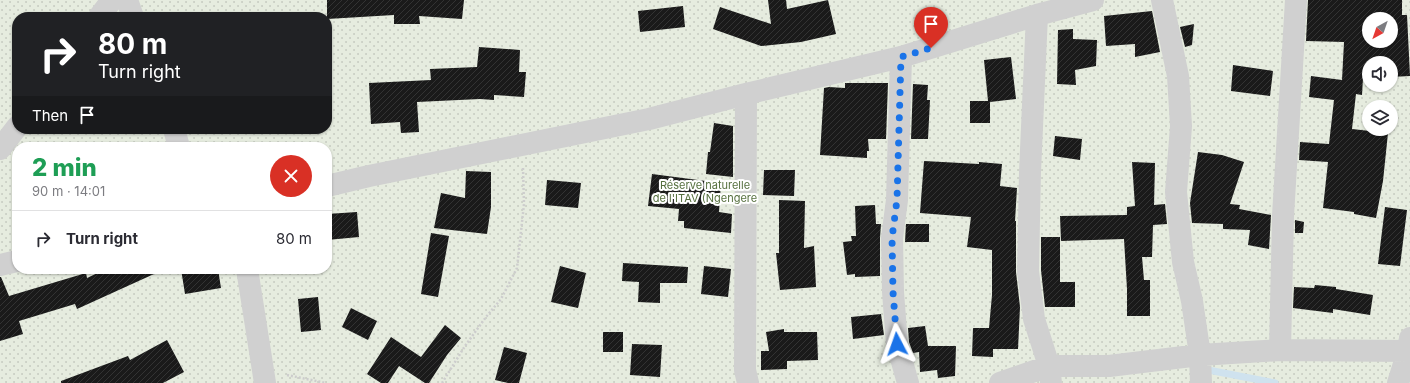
<!DOCTYPE html>
<meta charset="utf-8">
<style>
:root{--surface:#fff;--page:#f2f2f3;--text:#2b2b33;--muted:#7c7c81;--line:#e1e1e2}
body{margin:0;font-family:Inter,sans-serif;background:var(--page);color:var(--text);height:100vh;display:flex;flex-direction:column;font-size:15px;white-space:nowrap}
*{box-sizing:border-box;margin:0}
p{font-size:13px;color:var(--muted)}
.icon{flex:none;width:22px;height:22px;fill:none;stroke:currentColor;stroke-width:2;stroke-linecap:round;stroke-linejoin:round}
.map{position:relative;flex:1;overflow:hidden}
.panel{position:absolute;left:12px;top:142px;width:320px;height:132px;display:flex;flex-direction:column;background:var(--surface);border-radius:16px;box-shadow:0 1px 3px #0004}
.panel>*{flex:none}
.hud{position:absolute;left:12px;top:12px;width:320px;height:122px;border-radius:16px;box-shadow:0 1px 3px #0004;background:#202124;color:#fff;overflow:hidden}
.needle{width:26px;rotate:220deg}
.buttons{position:absolute;left:1362px;top:12px;display:grid;gap:8px}
.buttons a{display:grid;place-items:center;width:36px;height:36px;border-radius:50%;background:var(--surface);box-shadow:0 1px 3px #0004;font-size:20px}
.pin{position:absolute;display:grid;place-items:center;width:34px;height:34px;color:#fff;margin:-41px -17px;border-radius:50% 50% 50% 0;rotate:-45deg;box-shadow:0 0 4px #0007}
.pin .icon{rotate:45deg}
.me{position:absolute;width:44px;margin:-22px;rotate:356deg;stroke-linejoin:round;filter:drop-shadow(0 0 3px #0008)}
.turn{display:flex;align-items:center;gap:14px;height:84px;padding:0 20px;font-size:18px}
.turn .icon{width:52px;height:52px;stroke-width:2.5}
.turn b{display:block;font-size:28px;line-height:34px}
.then{display:flex;align-items:center;height:38px;padding:0 20px;background:#0003;gap:8px;font-size:15px}
.round{display:grid;place-items:center;flex:none;width:42px;height:42px;border-radius:21px;background:var(--page)}
.summary{display:flex;align-items:center;justify-content:space-between;height:68px;padding:0 20px}
h1{font-size:24px;font-weight:800;line-height:30px;color:#1e9e55}
ul{padding:0;list-style:none}
li{display:flex;align-items:center;gap:12px;height:56px;padding:0 20px;border-top:1px solid var(--line)}
li div{flex:1}
li b{display:block;font-size:15px}
li em{font-style:normal}
.map>svg:first-child{display:block}
</style>
<div class="map">
<svg width="1410" height="383" viewBox="0 0 1410 383">
<defs>
<pattern id="park-dots" width="8" height="8" patternUnits="userSpaceOnUse"><rect width="8" height="8" fill="#e6ecdf"/><path d="M2 2h.1M6 6h.1" fill="none" stroke="#c6cbc0" stroke-width="1.8" stroke-linecap="round"/></pattern>
<pattern id="building-hatch" width="6" height="6" patternUnits="userSpaceOnUse"><rect width="6" height="6" fill="#1a1a1a"/><path d="M-1 1l2-2M0 6l6-6M5 7l2-2" fill="none" stroke="#333"/></pattern>
</defs>
<rect width="100%" height="100%" fill="#fff"/>
<path fill="url(#park-dots)" fill-rule="evenodd" d="M0,0H1410V383H0ZM17,17H327V129H17ZM1369,19H1391V41H1369ZM1369,63H1391V85H1369ZM1369,107H1391V129H1369ZM17,147H327V269H17Z"/>
<g fill="none" stroke-linecap="round" stroke-linejoin="round">
<path stroke="#cfe2ee" stroke-width="7" d="M1203,369L1275,383"/>
</g>
<path fill="url(#building-hatch)" fill-rule="evenodd" d="M327,0H464L462,19L419,16L420,24H394V15L327,19Z
M768,0H786L787,9L828,0L836,34L801,42L761,46L713,29L720,7L771,24Z
M1308,0H1402V15H1407L1410,76L1391,77V63H1369V78H1363L1362,95L1356,94L1352,129L1388,133L1383,181L1376,218L1354,214V212L1323,208L1328,162L1299,160L1300,142L1329,144L1334,100L1309,97L1311,76L1342,80L1344,42L1306,41ZM1369,19H1391V41H1369Z
M683,6L685,27L640,32L638,11Z
M1152,11L1160,52L1135,57V44L1106,46L1104,16Z
M1194,24L1192,45L1185,47L1180,27Z
M1073,29V39L1097,40L1096,66L1075,70L1076,85L1057,84L1058,30Z
M479,47L520,50L519,72H526L524,97L494,95V100L480,99L417,102L419,132L401,133L400,122L371,124L369,83L431,80L430,69L477,67Z
M1011,57L1016,99L990,102V123H970V101H988L984,60Z
M1233,65L1273,71L1270,96L1231,91Z
M845,83H888L886,139H868L869,151H867V158L820,155L824,88L829,87L845,88Z
M913,84L928,85L927,100H930L928,139H911Z
M714,123L733,126V177L706,174L708,152H710Z
M1055,136L1082,139L1080,160L1053,156Z
M1198,152L1222,155L1244,162L1230,204L1240,205L1239,209L1271,215L1269,249L1248,245L1250,230L1223,229V224L1192,223L1190,203Z
M924,161L979,164V162L1002,164L1000,186L1017,188L1015,221H1016V272L1020,307L1018,349H993V357L972,356L973,328H989L992,295V250L967,247L971,217L920,213Z
M1132,162L1155,163L1154,205L1165,204L1167,224L1153,225L1152,257H1142L1144,280H1150V316H1127V289L1124,239L1061,241L1060,216L1127,215V207L1135,206Z
M764,170H795L794,196L763,195Z
M466,171L491,172V207L487,234L434,228L441,193L465,198Z
M652,174L721,183L719,212L732,214L731,233L684,228V221H678L679,209L648,206Z
M547,180L581,183L578,208L545,205Z
M779,200L805,201L804,248L814,246L816,287L780,290L776,253H779Z
M875,205L876,224H881L880,238V276L855,277V274L847,275L843,242L852,241L851,236H856L855,206Z
M1385,207L1407,210L1400,266L1378,264Z
M357,212L359,237L327,240V214Z
M1295,220L1304,222L1303,233H1295Z
M906,224H929V242H905Z
M431,233L449,236L438,297L421,294Z
M1041,237H1060V282H1075V307H1045L1041,270Z
M623,263L688,267L687,283H660V303L638,302L639,282L622,281Z
M560,266L586,273L578,308L551,302Z
M704,266L731,269L728,297L701,294Z
M106,269H165L77,309L75,304L19,321L23,334L0,341V277H1L9,296L86,273L87,278Z
M181,269H218L221,288L185,294Z
M1315,285L1336,287V289L1373,295L1370,315L1333,309V313L1293,308L1294,287L1314,288Z
M318,297L321,330L301,332L298,299Z
M351,308L377,321L368,340L342,327Z
M881,314L884,335L853,339L851,317Z
M445,325L461,338L447,355L429,383H425L399,366L388,383H381L367,374L391,337L421,357Z
M925,326L928,346H956L955,376L938,378L937,370L920,372L919,352L913,353L909,342L908,328Z
M784,329V332H817L818,360L787,361V369L761,370V351H769L766,332Z
M603,332H623V352H603Z
M167,340L184,372L163,383H61V381L128,356L130,360Z
M632,344L662,345L660,377L630,375Z
M504,347L527,353L519,383H508L495,380Z"/>
<g fill="none" stroke-linecap="round" stroke-linejoin="round">
<path stroke="#cdcdcd" stroke-width="2.5" stroke-dasharray="2 2" stroke-linecap="butt" d="M287,375L326,383
M442,383L465,346L486,317L501,299L517,268L524,204L523,168"/>
<path stroke="#d0d0d0" stroke-width="22" d="M127,0L133,17
M1162,0L1178,76L1181,126L1176,192L1183,262L1192,301L1200,355L1201,383
M1037,15L1030,172L1028,271L1034,319L1049,366L1051,383
M99,17L112,0
M901,57L897,200L892,238L893,292L897,344L908,383
M746,94L745,370L748,383
M174,129L179,147
M0,149L17,127
M327,186L369,176L649,119L746,94L901,57L1037,15L1093,0
M0,265L17,261
M247,269L265,383
M1280,350L1283,216L1296,0
M1000,383L1049,366H1109L1200,355L1280,350L1410,351
M1398,383L1408,351L1410,338"/>
</g>
<g fill="none" stroke-linecap="round" stroke-linejoin="round">
<path stroke="#1a73e8" stroke-width="7" stroke-dasharray="0 12.6" d="M897,344L893,292L892,238L897,200L901,57L931,48"/>
</g>
<g text-anchor="middle" dominant-baseline="central" stroke-width="4" stroke-linejoin="round" paint-order="stroke">
<g font-size="11" fill="#56703f" stroke="#fff">
<text x="705" y="185">Réserve naturelle<tspan x="705" dy="13">de l'ITAV (Ngengere</tspan></text>
</g>
</g>
</svg>
<div class="buttons">
<a><svg class="needle" viewBox="-14 -14 28 28"><path d="M0-13l5 13h-10z" fill="#e53935"/><path d="M0 13l5-13h-10z" fill="#7c7c81"/></svg></a>
<a><svg class="icon" aria-label="sound" viewBox="0 0 24 24"><path d="M4 9h4l5-4v14l-5-4H4zM17 9q2 3 0 6"/></svg></a>
<a><svg class="icon" aria-label="layers" viewBox="0 0 24 24"><path d="M12 4l9 5-9 5-9-5zM3 14l9 5 9-5"/></svg></a>
</div>
<div class="pin" style="left:931px;top:48px;background:#d93025"><svg class="icon" aria-label="arrive" viewBox="0 0 24 24"><path d="M6 21V4h12l-3 4 3 4H6"/></svg></div>
<svg class="me" style="left:897px;top:344px" viewBox="-20 -20 40 40"><path d="M0-17L14 15 0 8-14 15z" fill="#1a73e8" stroke="#fff" stroke-width="4"/></svg>
<div class="hud">
<div class="turn"><svg class="icon" aria-label="right" viewBox="0 0 24 24"><path d="M7 20v-9h11M14 6l5 5-5 5"/></svg><div><b>80 m</b>Turn right</div></div>
<div class="then">Then<svg class="icon" aria-label="arrive" viewBox="0 0 24 24"><path d="M6 21V4h12l-3 4 3 4H6"/></svg></div>
</div>
<section class="panel">
<div class="summary"><div><h1>2 min</h1><p>90 m · 14:01</p></div><a class="round" style="background:#d93025;color:#fff"><svg class="icon" aria-label="close" viewBox="0 0 24 24"><path d="M6 6l12 12M18 6L6 18"/></svg></a></div>
<ul>
<li><svg class="icon" aria-label="right" viewBox="0 0 24 24"><path d="M7 20v-9h11M14 6l5 5-5 5"/></svg><div><b>Turn right</b></div><em>80 m</em></li>
</ul>
</section>
</div>
